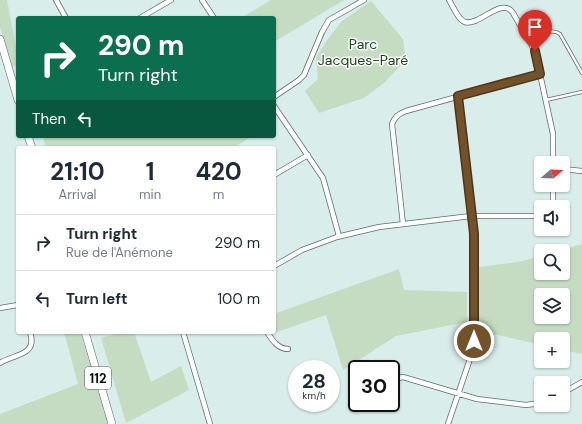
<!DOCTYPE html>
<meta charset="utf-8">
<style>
:root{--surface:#fff;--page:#f2f2f3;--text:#1f2937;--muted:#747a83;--line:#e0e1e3}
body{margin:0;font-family:"DM Sans",sans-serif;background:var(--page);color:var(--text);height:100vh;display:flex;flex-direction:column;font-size:15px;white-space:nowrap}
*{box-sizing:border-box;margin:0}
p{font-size:13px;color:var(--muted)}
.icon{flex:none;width:22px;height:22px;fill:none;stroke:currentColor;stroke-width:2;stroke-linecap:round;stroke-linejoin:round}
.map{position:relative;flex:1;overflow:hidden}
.details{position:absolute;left:16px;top:146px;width:260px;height:188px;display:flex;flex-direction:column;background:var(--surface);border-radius:4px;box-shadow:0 1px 3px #0004}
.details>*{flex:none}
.guide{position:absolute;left:16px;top:16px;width:260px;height:122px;border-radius:4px;box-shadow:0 1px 3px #0004;background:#0b6e4f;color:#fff;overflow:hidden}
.needle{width:26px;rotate:71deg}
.controls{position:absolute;left:534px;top:156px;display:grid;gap:8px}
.controls a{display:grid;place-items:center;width:36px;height:36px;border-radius:4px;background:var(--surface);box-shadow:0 1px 3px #0004;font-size:20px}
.speed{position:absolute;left:288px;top:360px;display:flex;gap:8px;font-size:20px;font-weight:700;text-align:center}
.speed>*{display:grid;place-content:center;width:52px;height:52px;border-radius:50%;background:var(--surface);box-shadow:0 1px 3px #0004;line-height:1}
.speed small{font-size:10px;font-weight:400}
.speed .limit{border:2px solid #111;border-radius:6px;background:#fff;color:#111}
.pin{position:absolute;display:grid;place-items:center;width:34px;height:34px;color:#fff;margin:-41px -17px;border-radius:50% 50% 50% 0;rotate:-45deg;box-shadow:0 0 4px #0007}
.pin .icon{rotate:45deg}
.me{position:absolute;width:44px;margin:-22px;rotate:0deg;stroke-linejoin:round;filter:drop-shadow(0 0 3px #0008)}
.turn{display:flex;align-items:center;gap:14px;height:84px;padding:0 16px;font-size:18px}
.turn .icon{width:52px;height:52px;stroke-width:2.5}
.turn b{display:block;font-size:28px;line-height:34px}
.then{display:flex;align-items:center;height:38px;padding:0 16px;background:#0003;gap:8px;font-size:15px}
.eta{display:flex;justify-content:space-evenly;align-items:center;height:68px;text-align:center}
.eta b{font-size:24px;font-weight:700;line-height:28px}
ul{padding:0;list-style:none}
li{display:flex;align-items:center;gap:12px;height:56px;padding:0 16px;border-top:1px solid var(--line)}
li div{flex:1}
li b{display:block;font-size:15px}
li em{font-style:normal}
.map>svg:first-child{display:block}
</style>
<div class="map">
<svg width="582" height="424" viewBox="0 0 582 424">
<rect width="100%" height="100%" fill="#d9edeb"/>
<path fill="#c5dcc2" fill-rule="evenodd" d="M0,0H7L18,57V65L12,67L0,27Z
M271,0H344L274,42V18H241Z
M371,1L403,39L406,60L385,82L364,98L319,113L305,91L318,79L316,58L327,40L342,21Z
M44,136H250L251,137L233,148H46L43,137Z
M582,244V354L563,350V339H541V345L481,331L478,320L479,267L518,262L541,256V273H563V251H558ZM541,295H563V317H541Z
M399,269L404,290L467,292V322L396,336L343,370L326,315L274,333V314Z
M64,332H80L109,424H0V414L78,384Z
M124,332H134L151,382L181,366L189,390L126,423L101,338Z"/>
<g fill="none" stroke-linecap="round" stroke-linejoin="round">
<g stroke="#5c6d6c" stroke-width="4">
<path id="lane" d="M530,42C539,37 550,27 560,34L582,73
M546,100L582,92"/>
</g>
<g stroke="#5c6d6c" stroke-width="6">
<path id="street" d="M56,0L66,18
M202,0L214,18
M449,0C453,6 458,20 465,22C478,26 497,2 509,9C511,10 512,12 513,13L535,51L553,134V163
M140,18L171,0
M274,97L299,80L304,75L322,32L329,20L364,0
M274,106L323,178L339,236
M563,169L582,171
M274,175L308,155
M553,185V207
M403,224L392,124C395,117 398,114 406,111L540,74
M274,266L302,250L337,237L379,227L471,216H541
M0,308L18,305
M183,332L210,424
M267,332C272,340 278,349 288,349
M0,363C14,354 38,356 30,332
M391,383L394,379L403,377L477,399L526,405L541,403
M563,393L582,382
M448,424L472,353L474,341V234L458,97"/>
</g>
<g stroke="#5c6d6c" stroke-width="8">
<path id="primary" d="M0,39L18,100
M28,136L32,148
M85,332L112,424"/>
</g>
<use href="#lane" stroke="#fff" stroke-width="2.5"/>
<use href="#street" stroke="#fff" stroke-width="4.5"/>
<use href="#primary" stroke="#fff" stroke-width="7"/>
</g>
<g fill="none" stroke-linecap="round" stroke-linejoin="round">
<g stroke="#4b351b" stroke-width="10">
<path id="route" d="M474,341V234L458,96L540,74L535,51"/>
</g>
<use href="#route" stroke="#735129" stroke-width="7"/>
</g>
<g text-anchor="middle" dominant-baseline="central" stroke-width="3" stroke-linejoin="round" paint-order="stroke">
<rect fill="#fff" stroke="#515656" stroke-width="1" x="85" y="367" width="26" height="22" rx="3"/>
<g font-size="13" font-weight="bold" fill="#070e0d">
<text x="98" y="378">112</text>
</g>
<g font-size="14" fill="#1f421b" stroke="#fff">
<text x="363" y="44">Parc<tspan x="363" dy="16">Jacques-Paré</tspan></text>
</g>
</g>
</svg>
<div class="controls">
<a><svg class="needle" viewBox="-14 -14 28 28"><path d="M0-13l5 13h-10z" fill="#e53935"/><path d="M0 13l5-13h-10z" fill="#747a83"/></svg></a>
<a><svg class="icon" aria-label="sound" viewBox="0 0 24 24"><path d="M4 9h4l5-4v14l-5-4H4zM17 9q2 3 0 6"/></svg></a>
<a><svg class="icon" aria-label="search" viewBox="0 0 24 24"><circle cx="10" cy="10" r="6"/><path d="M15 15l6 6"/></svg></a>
<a><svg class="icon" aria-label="layers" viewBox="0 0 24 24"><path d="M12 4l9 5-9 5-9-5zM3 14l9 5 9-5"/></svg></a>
<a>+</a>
<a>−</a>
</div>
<div class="speed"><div>28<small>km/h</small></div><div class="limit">30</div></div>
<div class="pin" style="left:535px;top:51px;background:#d93025"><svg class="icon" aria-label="arrive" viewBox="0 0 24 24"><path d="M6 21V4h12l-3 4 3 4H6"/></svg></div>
<svg class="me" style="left:474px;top:341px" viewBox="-20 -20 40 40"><circle r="17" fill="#735129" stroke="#fff" stroke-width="3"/><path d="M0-11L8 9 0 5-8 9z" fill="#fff"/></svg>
<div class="guide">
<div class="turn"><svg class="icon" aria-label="right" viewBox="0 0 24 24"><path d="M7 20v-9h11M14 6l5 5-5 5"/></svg><div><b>290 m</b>Turn right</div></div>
<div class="then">Then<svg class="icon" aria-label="left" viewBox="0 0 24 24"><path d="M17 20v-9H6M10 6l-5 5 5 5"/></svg></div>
</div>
<section class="details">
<div class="eta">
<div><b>21:10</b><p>Arrival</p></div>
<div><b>1</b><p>min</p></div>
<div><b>420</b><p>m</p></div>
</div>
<ul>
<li><svg class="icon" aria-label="right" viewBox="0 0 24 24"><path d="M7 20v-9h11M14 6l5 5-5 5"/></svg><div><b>Turn right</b><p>Rue de l'Anémone</p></div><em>290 m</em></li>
<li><svg class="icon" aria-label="left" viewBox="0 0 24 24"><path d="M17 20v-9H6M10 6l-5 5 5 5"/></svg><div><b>Turn left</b></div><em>100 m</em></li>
</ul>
</section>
</div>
